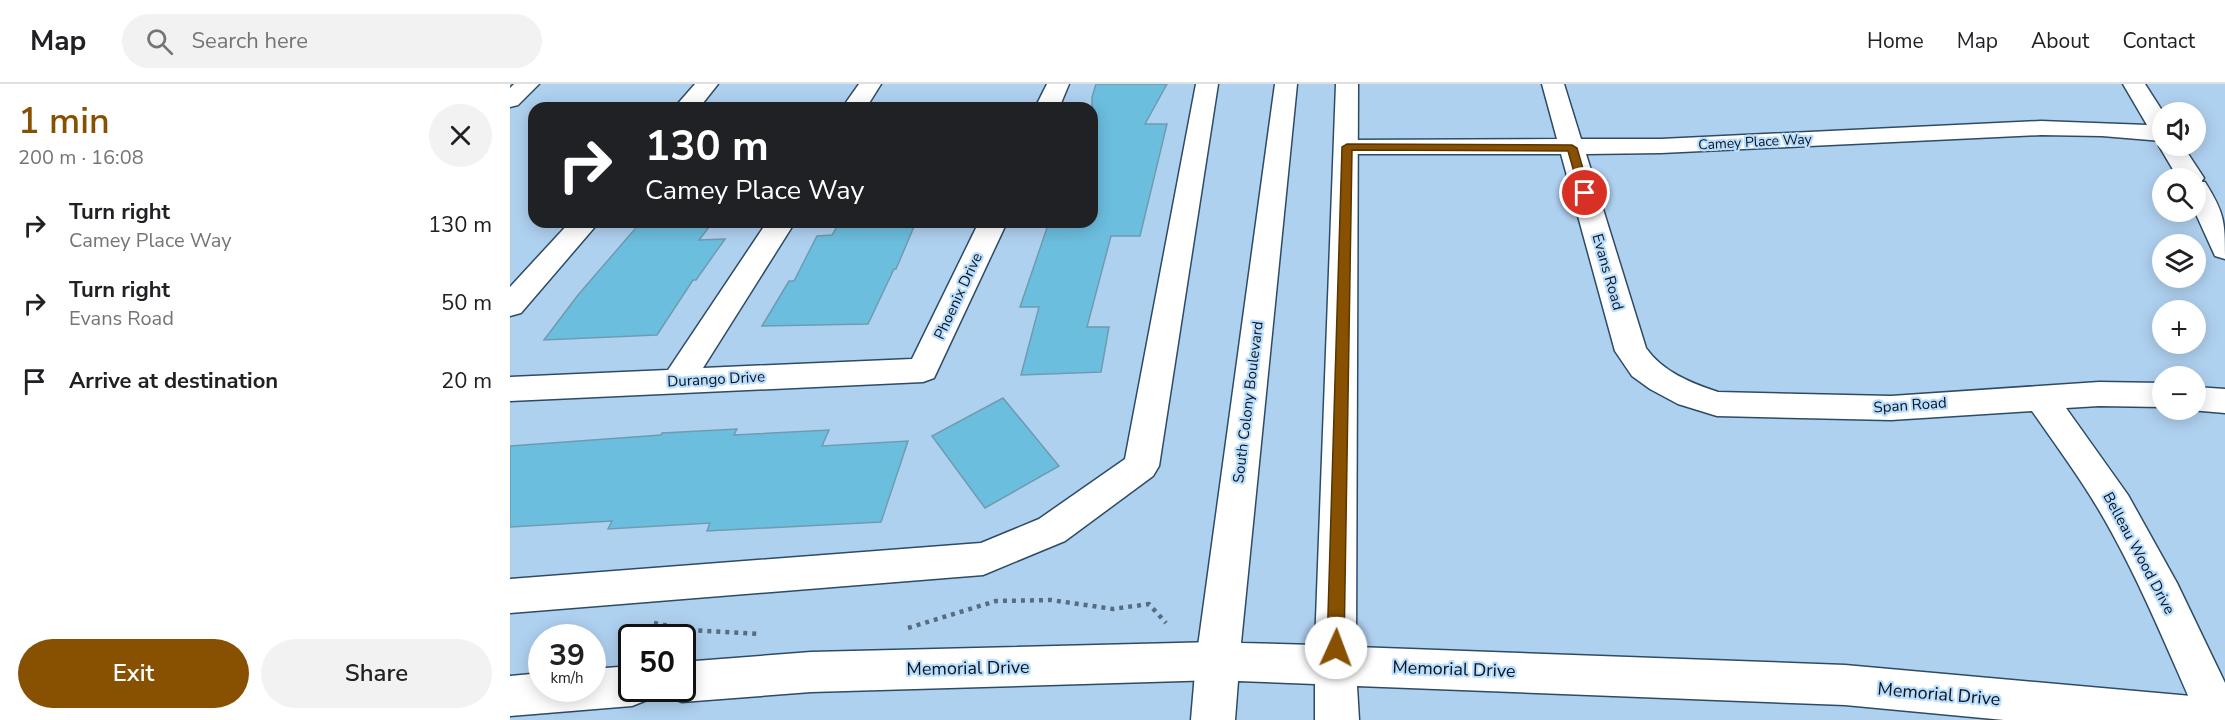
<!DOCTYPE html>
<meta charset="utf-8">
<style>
:root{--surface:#fff;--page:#f2f2f2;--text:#202124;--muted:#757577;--line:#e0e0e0;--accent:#885101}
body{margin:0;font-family:"Nunito Sans",sans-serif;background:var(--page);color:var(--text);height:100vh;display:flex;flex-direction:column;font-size:22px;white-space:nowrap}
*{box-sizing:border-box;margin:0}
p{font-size:20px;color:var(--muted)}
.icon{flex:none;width:33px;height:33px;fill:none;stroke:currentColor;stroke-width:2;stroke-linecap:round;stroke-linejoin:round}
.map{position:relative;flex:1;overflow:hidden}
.panel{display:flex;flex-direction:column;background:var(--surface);width:510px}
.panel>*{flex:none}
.top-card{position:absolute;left:18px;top:18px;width:570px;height:126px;border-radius:18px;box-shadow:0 3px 15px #0003;background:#202124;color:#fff;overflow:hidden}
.fabs{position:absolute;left:1642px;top:18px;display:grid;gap:12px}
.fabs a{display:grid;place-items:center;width:54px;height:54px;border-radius:50%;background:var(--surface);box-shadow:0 3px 15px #0003;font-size:30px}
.speed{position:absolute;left:18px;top:540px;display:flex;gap:12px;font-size:30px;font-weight:700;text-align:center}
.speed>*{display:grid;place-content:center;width:78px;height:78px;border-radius:50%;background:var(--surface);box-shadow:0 3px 15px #0003;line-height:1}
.speed small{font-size:15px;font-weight:400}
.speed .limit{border:3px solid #111;border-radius:9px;background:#fff;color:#111}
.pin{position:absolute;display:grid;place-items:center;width:51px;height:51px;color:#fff;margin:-26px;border:3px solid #fff;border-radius:50%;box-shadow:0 2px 6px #0007}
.me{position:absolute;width:66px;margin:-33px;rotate:2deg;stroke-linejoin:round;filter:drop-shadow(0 0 4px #0008)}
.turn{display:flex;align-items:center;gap:21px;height:126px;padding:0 18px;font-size:27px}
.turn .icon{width:78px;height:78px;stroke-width:2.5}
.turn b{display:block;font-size:42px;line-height:51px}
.round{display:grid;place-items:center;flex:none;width:63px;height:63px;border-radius:32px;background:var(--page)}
.head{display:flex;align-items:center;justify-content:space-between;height:102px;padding:0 18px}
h1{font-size:36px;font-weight:600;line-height:45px;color:var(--accent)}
.primary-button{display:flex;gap:12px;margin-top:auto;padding:12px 18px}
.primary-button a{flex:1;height:69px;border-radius:36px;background:var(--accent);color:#fff;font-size:24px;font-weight:600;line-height:69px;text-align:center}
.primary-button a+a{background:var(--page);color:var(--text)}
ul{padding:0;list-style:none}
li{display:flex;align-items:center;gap:18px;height:78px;padding:0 18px}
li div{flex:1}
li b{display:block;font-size:22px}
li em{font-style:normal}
header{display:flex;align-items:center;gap:36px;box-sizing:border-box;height:84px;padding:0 30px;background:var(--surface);border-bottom:2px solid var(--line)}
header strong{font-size:28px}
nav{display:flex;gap:33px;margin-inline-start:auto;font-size:21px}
.search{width:420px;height:54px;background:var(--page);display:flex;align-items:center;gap:15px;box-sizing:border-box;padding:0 21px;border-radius:33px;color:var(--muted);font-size:22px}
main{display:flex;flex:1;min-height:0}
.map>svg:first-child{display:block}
</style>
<header>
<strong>Map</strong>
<div class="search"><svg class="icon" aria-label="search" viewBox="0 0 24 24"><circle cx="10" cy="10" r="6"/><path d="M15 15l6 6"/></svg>Search here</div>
<nav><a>Home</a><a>Map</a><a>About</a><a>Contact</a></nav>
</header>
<main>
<section class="panel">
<div class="head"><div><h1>1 min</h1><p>200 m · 16:08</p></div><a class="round"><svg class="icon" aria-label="close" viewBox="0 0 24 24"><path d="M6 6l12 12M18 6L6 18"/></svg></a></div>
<ul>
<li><svg class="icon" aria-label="right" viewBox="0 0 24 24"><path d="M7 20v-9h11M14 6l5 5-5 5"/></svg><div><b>Turn right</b><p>Camey Place Way</p></div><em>130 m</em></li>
<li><svg class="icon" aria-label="right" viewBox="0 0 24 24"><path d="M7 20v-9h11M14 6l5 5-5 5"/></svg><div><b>Turn right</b><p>Evans Road</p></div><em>50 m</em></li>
<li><svg class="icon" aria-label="arrive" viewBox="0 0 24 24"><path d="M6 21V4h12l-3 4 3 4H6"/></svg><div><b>Arrive at destination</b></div><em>20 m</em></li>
</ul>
<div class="primary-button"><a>Exit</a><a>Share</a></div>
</section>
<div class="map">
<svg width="1715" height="636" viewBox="0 0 1715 636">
<rect width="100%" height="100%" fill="#afd1f0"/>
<path fill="#6cbedf" stroke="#6e9caf" stroke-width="1.5" d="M586,0H657L635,40H657L630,152H601L577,243H599L591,288L511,291L529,223H510L539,138H582V13Z
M131,138H203L189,156L215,155L186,196H183L147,251L34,256L68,211Z
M330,138H406L386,185H384L358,240L252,242L279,197H284L307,152L322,151Z
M493,314L549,382L475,424L422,352Z
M227,345L224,351L319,346L312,362L398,357L371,438L197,447L200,439L98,445L102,437L0,443V362L151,351L152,349Z"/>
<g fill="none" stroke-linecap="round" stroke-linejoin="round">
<g stroke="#2e4b65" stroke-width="3">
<path id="minor" d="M4,0H29L8,21L0,23V4Z
M185,0H208L189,24H164Z
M349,0H371L356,24H332Z
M537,0H559L549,24H525Z
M686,0H708L649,382L643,392L555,457L473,491L0,529V495L471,459L529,435L615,375Z
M1032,0H1054L1071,55H1151L1531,37L1637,41L1613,0H1635L1653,28V62H1673L1694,94L1691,98H1695C1715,130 1715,138 1715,175L1705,172L1685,128L1686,94H1668L1649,62L1652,57L1592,52L1531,51L1151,69L1076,70L1136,264C1153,288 1181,299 1208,308L1381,312L1589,298L1653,299V323L1589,322L1556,324L1618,411L1667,499L1715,599V636H1689C1661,574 1635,509 1602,449C1579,406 1550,367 1522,327L1381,336L1207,332L1168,320L1140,305L1122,292L1105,267L1051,70H837L828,68L825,63L828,58L837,56L1047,55Z
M60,138H89L11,229L0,232V203Z
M257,138H285L193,284L402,275L469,138H497L424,294L413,298L0,317V293L158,286Z
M1686,303L1715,305V329L1680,326H1686Z
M707,558L722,563L728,577L722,591L707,596L301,608L172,618L157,612L154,604H172V578L301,568Z
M122,582V604H142L137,616L122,622L0,632V592L32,589V604H82V585Z"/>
</g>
<g stroke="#2e4b65" stroke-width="3">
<path id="major" d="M765,0H787L731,559L805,561L826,0H848L846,563L1335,581L1715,615V636H1494L1335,621L847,602L849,636H805V600L728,597L725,636H681L686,577Z"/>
</g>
<path stroke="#566c80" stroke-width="4.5" stroke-dasharray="4 5" stroke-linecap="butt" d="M144,539L181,546L250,550
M398,544L486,517L541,516L603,525L639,520L656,539"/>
<use href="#minor" fill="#fff" fill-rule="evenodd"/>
<use href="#major" fill="#fff" fill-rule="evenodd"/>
</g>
<path fill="#885101" stroke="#583501" stroke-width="1.5" d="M837,60L1062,61L1067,64L1080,109L1075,112L1070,109L1058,67L842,66L834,564L832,569L826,572L820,569L817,564L832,63Z"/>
<g text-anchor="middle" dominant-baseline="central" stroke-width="4.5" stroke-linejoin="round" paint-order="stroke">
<g font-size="14" fill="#091520" stroke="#bcdefd">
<text transform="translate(1245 58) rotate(-3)">Camey Place Way</text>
</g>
<g font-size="15" fill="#091520" stroke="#bcdefd">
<text transform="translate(1098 188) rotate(74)">Evans Road</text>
<text transform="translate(448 212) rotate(-65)">Phoenix Drive</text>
<text transform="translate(206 295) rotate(-3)">Durango Drive</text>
<text transform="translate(738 318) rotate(-83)">South Colony Boulevard</text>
<text transform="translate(1400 321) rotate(-4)">Span Road</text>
<text transform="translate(1629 469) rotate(62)">Belleau Wood Drive</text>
</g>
<g font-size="18" fill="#091520" stroke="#bcdefd">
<text transform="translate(458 584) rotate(-1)">Memorial Drive</text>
<text transform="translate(944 585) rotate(2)">Memorial Drive</text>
<text transform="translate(1429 610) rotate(5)">Memorial Drive</text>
</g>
</g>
</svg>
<div class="fabs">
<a><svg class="icon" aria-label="sound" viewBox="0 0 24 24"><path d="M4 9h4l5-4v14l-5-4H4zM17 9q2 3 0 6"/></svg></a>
<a><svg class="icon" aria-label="search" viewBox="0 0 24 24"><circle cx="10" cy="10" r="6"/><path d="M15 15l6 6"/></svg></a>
<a><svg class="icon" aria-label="layers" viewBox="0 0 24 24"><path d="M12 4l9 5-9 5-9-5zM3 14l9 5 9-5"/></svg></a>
<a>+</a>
<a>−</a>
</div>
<div class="speed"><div>39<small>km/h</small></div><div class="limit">50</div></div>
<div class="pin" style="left:1075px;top:109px;background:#d93025"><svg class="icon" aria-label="arrive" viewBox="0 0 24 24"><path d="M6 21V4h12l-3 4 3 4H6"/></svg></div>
<svg class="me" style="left:826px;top:564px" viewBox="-20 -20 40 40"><circle r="19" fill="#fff"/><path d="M0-13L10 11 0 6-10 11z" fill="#885101"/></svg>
<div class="top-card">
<div class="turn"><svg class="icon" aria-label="right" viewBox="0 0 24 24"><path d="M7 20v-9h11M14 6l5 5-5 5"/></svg><div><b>130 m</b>Camey Place Way</div></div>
</div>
</div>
</main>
